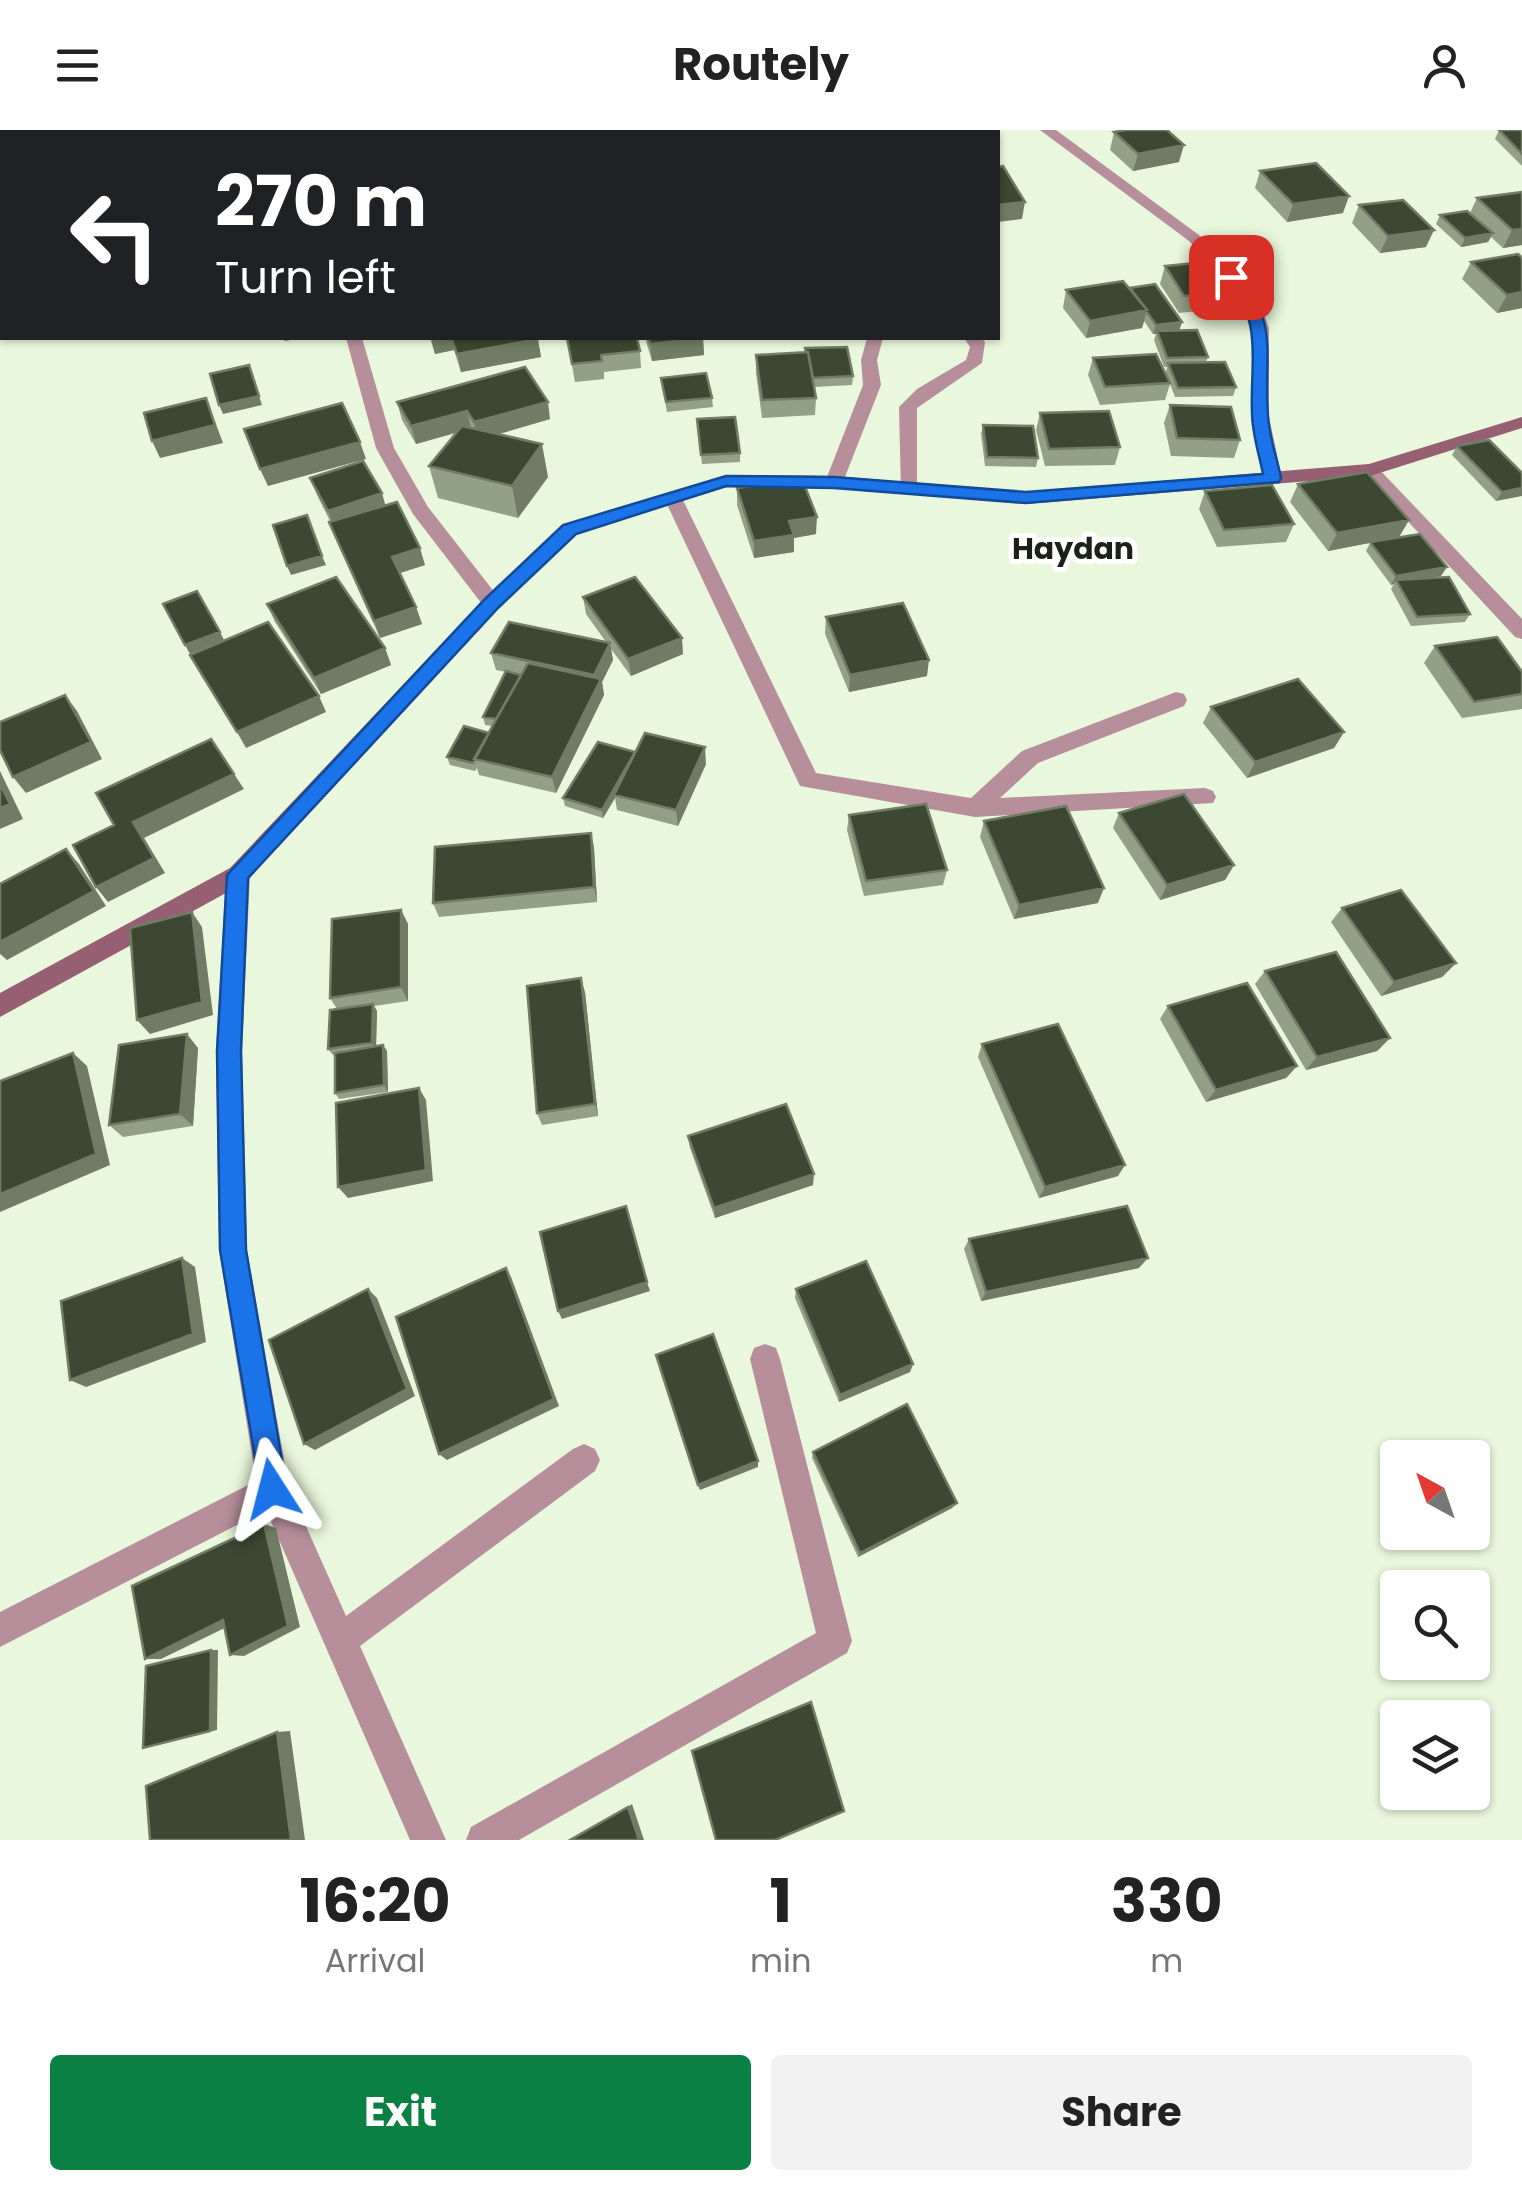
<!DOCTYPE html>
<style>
:root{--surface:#fff;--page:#f2f2f2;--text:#222;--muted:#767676;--accent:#0b8043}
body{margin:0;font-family:Poppins,sans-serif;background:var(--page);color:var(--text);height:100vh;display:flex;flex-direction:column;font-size:38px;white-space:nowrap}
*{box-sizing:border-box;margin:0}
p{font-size:32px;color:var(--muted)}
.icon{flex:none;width:55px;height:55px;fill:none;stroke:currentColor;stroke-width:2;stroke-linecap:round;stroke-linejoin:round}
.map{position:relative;height:1710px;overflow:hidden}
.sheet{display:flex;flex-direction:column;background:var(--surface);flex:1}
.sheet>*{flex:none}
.top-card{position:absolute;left:0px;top:0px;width:1000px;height:210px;box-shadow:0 2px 8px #0004;background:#202124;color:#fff;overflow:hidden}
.needle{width:65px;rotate:320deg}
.buttons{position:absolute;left:1380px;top:1310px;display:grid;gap:20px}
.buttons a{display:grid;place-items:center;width:110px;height:110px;border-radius:10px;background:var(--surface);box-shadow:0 2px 8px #0004;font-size:50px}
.pin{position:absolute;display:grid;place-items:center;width:85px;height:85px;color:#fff;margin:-42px;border-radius:20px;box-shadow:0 5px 15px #0006}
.me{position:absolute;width:110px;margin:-55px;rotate:351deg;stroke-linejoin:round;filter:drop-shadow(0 0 8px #0008)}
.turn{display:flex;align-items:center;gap:35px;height:210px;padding:0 50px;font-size:45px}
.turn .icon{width:130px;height:130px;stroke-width:2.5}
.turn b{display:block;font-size:70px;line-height:85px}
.eta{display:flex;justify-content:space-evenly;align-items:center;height:170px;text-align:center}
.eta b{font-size:60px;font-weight:700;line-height:70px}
.cta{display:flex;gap:20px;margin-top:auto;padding:20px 50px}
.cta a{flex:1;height:115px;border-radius:10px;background:var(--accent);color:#fff;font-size:40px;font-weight:700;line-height:115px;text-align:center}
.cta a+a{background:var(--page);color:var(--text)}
header{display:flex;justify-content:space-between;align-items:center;height:130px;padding:0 50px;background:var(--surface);font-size:45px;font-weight:700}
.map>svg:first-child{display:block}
</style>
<header><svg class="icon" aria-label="menu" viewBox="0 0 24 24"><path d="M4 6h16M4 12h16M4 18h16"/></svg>Routely<svg class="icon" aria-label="person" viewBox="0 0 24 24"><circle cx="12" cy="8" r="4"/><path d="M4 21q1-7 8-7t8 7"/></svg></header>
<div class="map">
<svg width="1522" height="1710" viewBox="0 0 1522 1710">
<rect width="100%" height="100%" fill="#e9f8dc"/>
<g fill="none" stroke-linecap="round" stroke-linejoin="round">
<path fill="#b78f9b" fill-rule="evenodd" d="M132,0H148L149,2H134Z
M1040,0H1056L1199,105L1257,166L1269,198V287L1282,348L1280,352L1273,354L1264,348L1251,287L1253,198L1241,167L1189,111Z
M346,208H362L394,318L428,377L499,468V478H485L413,384L376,318Z
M867,208H883L877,230L881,255L843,352L834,358L825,352L863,255L861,230Z
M964,208H981L985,212L982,233L917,278V358L908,364L901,362L899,277L917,259L966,230L970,217Z
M1370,334L1376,336L1522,489V509L1515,507L1364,344V336Z
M673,362L682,368L816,643L971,668L1022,621L1176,562L1184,564L1187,570L1184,576L1038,633L1000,668L1205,658L1213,661L1216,667L1213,673L975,687L800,656L664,368Z
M238,735L246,738L250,745L242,921L247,1120L289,1358L346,1486L573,1319L584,1314L595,1319L600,1330L595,1341L360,1516L446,1710H410L266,1380L0,1517V1482L256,1351L219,1120L216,921L226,745L230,738Z
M765,1214L776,1218L780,1229L852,1511L847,1523L519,1710H466L471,1697L816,1503L750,1229L754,1218Z"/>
<path fill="#975f72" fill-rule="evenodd" d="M1522,287V298L1370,346L1026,374L834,358L727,357L576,404L499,478L246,752L0,887V863L230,738L485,468L562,396L726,345L834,346L1026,362L1369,334Z"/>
</g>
<path fill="#92a086" d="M1499,0H1522V36L1495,9Z
M1114,2L1179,32L1133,41L1110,20Z
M1260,41L1343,83L1287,92L1255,58Z
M1522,62V115L1503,118L1491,107L1488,112L1461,117L1436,94L1440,85L1470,83L1477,68Z
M1359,75L1426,117L1380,123L1352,93Z
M1471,132L1522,178L1497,183L1462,149Z
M1165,136L1246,160L1240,177L1179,183L1160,154Z
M1130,159L1182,192L1179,200L1208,227L1206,232L1236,257L1233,266L1175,267L1170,254L1165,270L1100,275L1088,245L1093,228L1166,242L1167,237H1164L1154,210L1156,204H1153L1144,191L1142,198L1086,208L1063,178L1066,160Z
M430,208H537L541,227L461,242L454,220L435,224Z
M567,208L640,221L641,238L604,242V249L575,252Z
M645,208H703L704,225L652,231Z
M756,225L853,246L852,255L814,257L816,268L815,285L762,288L756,243Z
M661,248L712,268L713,277L667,282Z
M397,272L550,289L499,304L548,347L518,388L438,368L429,336L456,303L416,314L402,290Z
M1170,275L1240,310L1234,328L1171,326L1164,293Z
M1040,283L1120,317L1115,335L1045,336L1036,300Z
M697,289L740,323V332L702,334Z
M983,295L1038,328L1036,337L985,336L981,304Z
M1457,316L1522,343L1496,371L1452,325Z
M310,348L385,375L425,435L400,443L416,477L422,494L380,508L336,409L329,392L330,391L317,365Z
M1298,354L1409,390L1399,407L1441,446L1425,449L1470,484L1465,492L1411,496L1391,459L1394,454L1391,455L1366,421L1370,413L1328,421L1290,372Z
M737,358L816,404L794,408V422L754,428L737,375Z
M1205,361L1294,394L1286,412L1217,417L1199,379Z
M583,467L683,524L631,546L611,519L613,530L602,552L604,565L556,663L479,645L477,638L475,641L450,635L447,627L489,603L492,596L485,595L483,587L506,542L496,540L491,523L606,512L586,484Z
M267,474L385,518L391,535L321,564L275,492Z
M826,487L927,546L849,562L825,504Z
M1435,516L1522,542V579L1462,588L1424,533Z
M1211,577L1344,602L1334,618L1247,648L1203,593Z
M635,622L706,634L678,696L617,680L615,668L603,688L565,676L563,668Z
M1119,683L1234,735L1225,750L1160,770L1113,698Z
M849,685L947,740L943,755L864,766L847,700Z
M984,691L1098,773L1014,789L980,707Z
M591,703L594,718L597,772L439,787L433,773Z
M1342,778L1456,833L1442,847L1381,866L1331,792Z
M401,780L408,794V871L374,876L377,881L376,916L383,915L387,921L388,962L339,969L335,963V925H333L328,919L337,879L330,868Z
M1265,841L1390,908L1377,921L1306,940L1255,854Z
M585,862L598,986L542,995L537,983Z
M1168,876L1297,936L1286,948L1206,972L1160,889Z
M982,914L1118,1046L1039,1068L978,927Z
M198,918L193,996L123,1007L109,995Z
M688,1006L813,1055L715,1088L690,1018Z
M969,1109L1139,1138L981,1171L964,1119Z
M796,1159L913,1234L910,1242L839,1272L795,1168Z
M813,1322L952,1378L858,1427L812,1328Z"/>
<path fill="#707d64" d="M293,0H342L343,2H293Z
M1184,15L1179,32L1133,41L1138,24Z
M0,47H2V66H0Z
M1349,66L1343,83L1287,92L1293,74Z
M1025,72L1022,89L998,92V75Z
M1522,99V115L1503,118L1512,100Z
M1434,100L1426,117L1380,123L1388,106Z
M1493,103L1488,112L1461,117L1465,108Z
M1522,162V178L1497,183L1507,165Z
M1147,180L1142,198L1086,208L1090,191Z
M1182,192L1179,201H1157L1156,204H1153L1156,195Z
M284,208H303L285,211Z
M431,208H451L454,220L435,224Z
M703,208L704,225L652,231L650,214Z
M538,209L541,227L461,242L457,224Z
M249,235L262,275L223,284L219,275Z
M206,268L223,313L160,328L152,311Z
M548,272L550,289L478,310L474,292Z
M467,281L471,298L416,314L411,296Z
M360,312L366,329L268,356L260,339Z
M542,314L548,347L518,388L512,356Z
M1522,358V366L1496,371L1502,362Z
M382,363L387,381L334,398L328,381Z
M817,387L816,404L794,408V422L754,428V411L789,391Z
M1409,390L1399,407L1328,421L1337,403Z
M420,418L425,435L397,444L392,427Z
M322,426L326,435L291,445L287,436Z
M1447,437L1441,446L1398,453L1396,450L1394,454L1391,455L1396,446Z
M416,477L422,494L380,508L374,491Z
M220,502L224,510L190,524L185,515Z
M682,508L683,524L631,546L628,529Z
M610,513L613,530L602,552L604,565L556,663L552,647L596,558L594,545Z
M385,518L391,535L321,564L314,548Z
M929,530L927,546L849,562L850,545Z
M65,565L77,581L102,629L26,663L13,647Z
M319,566L326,582L246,618L237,602Z
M1344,602L1334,618L1247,648L1255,632Z
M705,617L706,634L678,696L676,680Z
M635,622L614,665L615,668L603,688L602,680Z
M0,641L23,689L0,699Z
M234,644L244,659L144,708L165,743L108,772L96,757L133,692Z
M591,703L594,718L597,772L594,757Z
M66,719L79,734L106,776L7,830L0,824V812Z
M1234,735L1225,750L1160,770L1167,755Z
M1104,758L1098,773L1014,789L1019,775Z
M401,780L408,794V871L401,857Z
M192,782L202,797L213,885L150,904L137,890Z
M1456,833L1442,847L1381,866L1394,852Z
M581,848L585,862L598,986L595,974Z
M373,874L377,881L376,919L372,913Z
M187,904L198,918L193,996L180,984Z
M1390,908L1377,921L1306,940L1317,927Z
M383,915L387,921L388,962L384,955Z
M73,923L87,936L110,1035L0,1082V1064Z
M1297,936L1286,948L1206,972L1216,960Z
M419,958L426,970L433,1051L348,1068L338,1057Z
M1125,1035L1118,1046L1039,1068L1045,1057Z
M814,1044L813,1055L715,1088L714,1078Z
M182,1128L195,1137L206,1212L86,1257L70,1250Z
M1148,1128L1139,1138L981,1171L986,1162Z
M506,1138L511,1147L559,1276L447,1330L439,1324Z
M647,1152L650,1161L562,1189L558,1181Z
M368,1159L377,1168L415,1266L315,1320L304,1314Z
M913,1234L910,1242L839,1272L840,1265Z
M758,1331V1337L700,1360L698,1355Z
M957,1373L952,1378L858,1427L860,1423Z
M264,1394L276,1398L300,1497L244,1526L230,1525Z
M223,1490L237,1492L161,1529H145Z
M211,1520H218L217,1600L143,1618Z
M290,1601L305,1710H291L277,1602Z
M632,1674L644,1710H639L628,1677Z"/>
<path fill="#3c4831" stroke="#707d64" stroke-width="2.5" d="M0,0H74L75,2H2V16H0Z
M584,0H622L623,2L574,1Z
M729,0H782L783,2H730Z
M808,0H902L904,2H809Z
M1126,0H1167L1184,15L1138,24L1114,2Z
M1499,0H1522V24Z
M2,29V47H0V30Z
M1316,33L1349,66L1293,74L1260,41Z
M1003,36L1025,72L998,75V37Z
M1522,62V99L1512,100L1477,68Z
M1403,70L1434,100L1388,106L1359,75Z
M1467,81L1493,103L1465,108L1440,85Z
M1518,124L1522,128V162L1507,165L1471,132Z
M1225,130L1246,160L1184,166L1165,136Z
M1123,151L1147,180L1090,191L1066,160Z
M1155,154L1182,192L1156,195L1146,181L1147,180L1130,158Z
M1197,200L1208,227L1167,228L1157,201Z
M451,208H537L538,209L457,224Z
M567,208H637L640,221L601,225L602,231L572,234Z
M649,208H703L650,214Z
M847,217L853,246L813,248L808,222H806L805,218Z
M808,222L816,268L762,270L756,225Z
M1156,224L1170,253L1105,257L1093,228Z
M1225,232L1236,257L1178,258L1168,233Z
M249,235L259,266L219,275L210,244Z
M525,237L548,272L474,292L467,281L411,296L397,272Z
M706,243L712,268L666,272L661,248Z
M206,268L215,295L152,311L144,283Z
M342,273L360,312L260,339L244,299Z
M1170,275L1231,277L1240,310L1177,308Z
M1109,281L1120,317L1049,319L1040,283Z
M735,287L740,323L701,325L697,289Z
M983,295L1033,296L1038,328L987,327Z
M462,296L542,314L512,356L429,336Z
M1489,310L1522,343V358L1502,362L1457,316Z
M363,331L382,363L328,381L310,348Z
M1367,342L1409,390L1337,403L1298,354Z
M802,349L817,387L789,391L794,405L754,411L737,358Z
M1272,355L1294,394L1224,400L1205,361Z
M397,372L420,418L392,427L416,477L374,491L329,392Z
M307,385L322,426L287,436L273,395Z
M1420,404L1447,437L1396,446L1370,412Z
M336,447L385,518L314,548L267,474Z
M635,447L682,508L628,529L583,467Z
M1449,447L1470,484L1417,487L1396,450Z
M197,461L220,502L185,515L163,474Z
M903,473L929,530L850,545L826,487Z
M268,492L319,566L237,602L190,525Z
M509,492L610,513L594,545L491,523Z
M1497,507L1522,542V564L1474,572L1435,516Z
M528,533L601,549L552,647L474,629Z
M506,541L521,545L496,589L483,587Z
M1298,549L1344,602L1255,632L1211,577Z
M65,565L91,612L13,647L0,620V592Z
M464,596L489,603L473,633L447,627Z
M645,603L705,617L676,680L614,665Z
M211,609L234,644L133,692L154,728L96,757L73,715L114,695L96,663Z
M598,612L635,622L602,680L563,668Z
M0,654L10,674L0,678Z
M1184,664L1234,735L1167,755L1119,683Z
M926,674L947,740L866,751L849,685Z
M1066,676L1104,758L1019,775L984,691Z
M591,703L594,757L433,773L435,717Z
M66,719L94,761L0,812V754Z
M1401,760L1456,833L1394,852L1342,778Z
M401,780V857L330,868L332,789Z
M192,782L202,872L137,890L130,798Z
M1336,822L1390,908L1317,927L1265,841Z
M581,848L595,974L537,983L527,856Z
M1247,853L1297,936L1216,960L1168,876Z
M373,874L372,913L328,919L330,880Z
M1058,894L1125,1035L1045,1057L982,914Z
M187,904L180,984L109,995L119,915Z
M383,915L384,955L335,963V923Z
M73,923L96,1024L0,1064V951Z
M419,958L426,1040L338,1057L336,973Z
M786,974L814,1044L714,1078L688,1006Z
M626,1076L647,1152L558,1181L540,1102Z
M1127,1076L1148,1128L986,1162L969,1109Z
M182,1128L193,1204L70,1250L61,1171Z
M866,1131L913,1234L840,1265L796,1159Z
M506,1138L554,1269L439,1324L396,1187Z
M368,1159L407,1259L304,1314L269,1210Z
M713,1204L758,1331L698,1355L656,1225Z
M907,1274L957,1373L860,1423L813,1322Z
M264,1394L288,1496L230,1525L223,1490L145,1529L132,1456Z
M211,1520L210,1601L143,1618L146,1536Z
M811,1572L844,1681L775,1710H716L692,1621Z
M277,1602L291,1710H150L146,1656Z
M628,1677L639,1710H570Z"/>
<path fill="#1a73e8" stroke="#114b97" stroke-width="2.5" d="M1226,144H1236C1281,192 1263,227 1268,286C1269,306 1277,328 1281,348L1279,352L1026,373L834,358L726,356L576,404L498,478L248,748L241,921L246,1120L287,1359L283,1369L272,1373L262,1369L220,1120L217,921L227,745L485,469L563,395L726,346L834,347L1026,362L1263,344C1259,324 1252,303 1252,282C1250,231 1264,191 1226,150Z"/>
<g text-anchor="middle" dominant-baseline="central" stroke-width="10" stroke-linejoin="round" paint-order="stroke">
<g font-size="30" font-weight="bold" fill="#1c2117" stroke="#fff">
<text x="1073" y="418">Haydan</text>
</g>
</g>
</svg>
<div class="buttons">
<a><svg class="needle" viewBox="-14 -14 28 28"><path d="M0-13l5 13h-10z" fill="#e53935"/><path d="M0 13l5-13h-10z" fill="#767676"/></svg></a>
<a><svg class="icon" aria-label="search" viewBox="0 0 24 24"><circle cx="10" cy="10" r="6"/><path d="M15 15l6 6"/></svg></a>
<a><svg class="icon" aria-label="layers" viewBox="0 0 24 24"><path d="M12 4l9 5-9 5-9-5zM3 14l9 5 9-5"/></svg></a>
</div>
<div class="pin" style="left:1231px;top:147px;background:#d93025"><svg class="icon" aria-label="arrive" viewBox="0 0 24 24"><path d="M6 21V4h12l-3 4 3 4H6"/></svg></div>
<svg class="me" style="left:272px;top:1359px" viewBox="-20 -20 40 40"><path d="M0-17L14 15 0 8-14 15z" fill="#1a73e8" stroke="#fff" stroke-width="4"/></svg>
<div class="top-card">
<div class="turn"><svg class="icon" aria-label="left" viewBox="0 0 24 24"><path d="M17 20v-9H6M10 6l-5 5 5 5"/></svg><div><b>270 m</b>Turn left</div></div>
</div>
</div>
<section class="sheet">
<div class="eta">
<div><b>16:20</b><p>Arrival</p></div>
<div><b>1</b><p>min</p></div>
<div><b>330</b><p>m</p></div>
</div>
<div class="cta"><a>Exit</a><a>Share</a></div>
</section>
